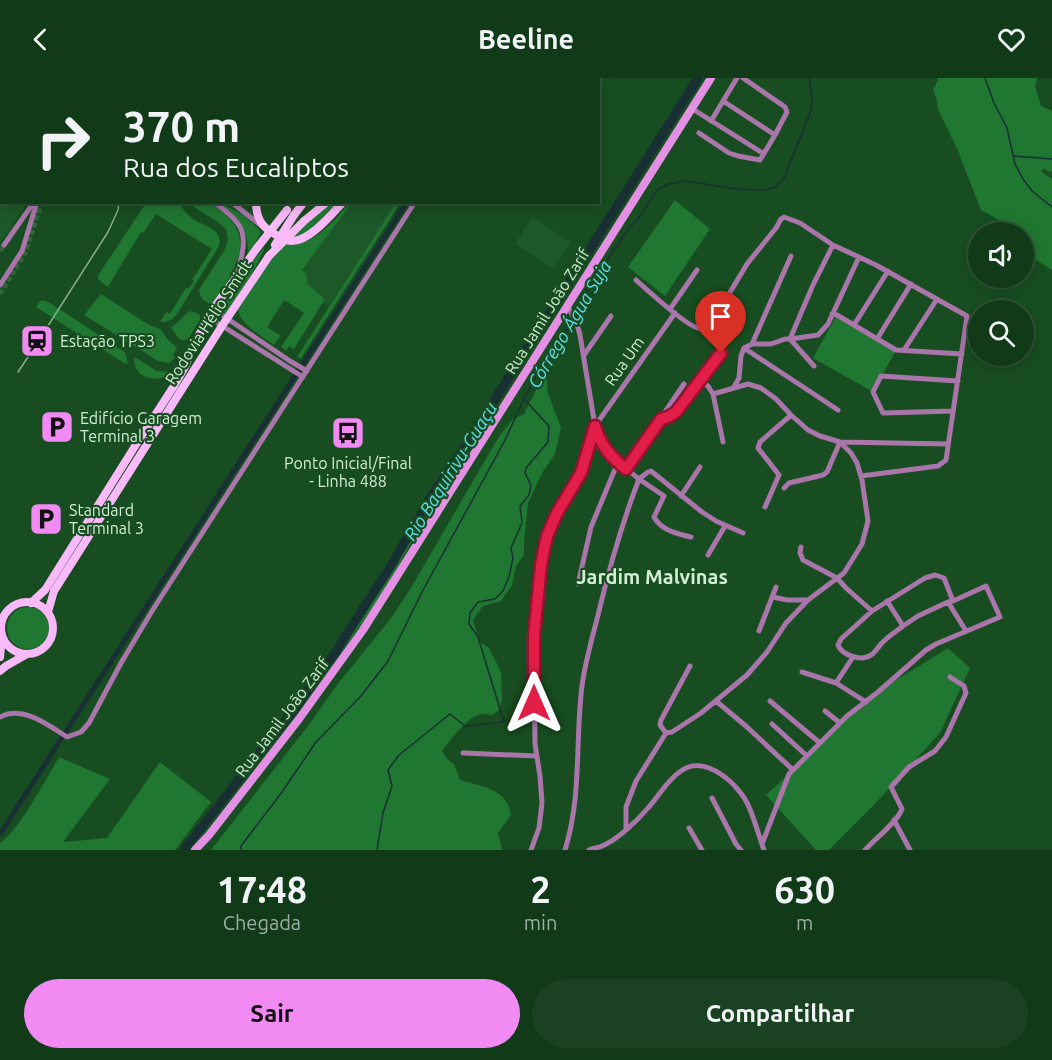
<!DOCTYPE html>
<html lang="pt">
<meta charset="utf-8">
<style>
:root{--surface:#113a18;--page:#1a4121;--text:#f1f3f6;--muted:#9cada2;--line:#305437;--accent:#f28af3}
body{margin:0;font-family:Ubuntu,sans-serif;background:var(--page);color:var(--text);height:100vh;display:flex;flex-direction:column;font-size:22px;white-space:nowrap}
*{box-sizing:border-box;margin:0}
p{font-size:20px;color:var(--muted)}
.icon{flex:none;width:33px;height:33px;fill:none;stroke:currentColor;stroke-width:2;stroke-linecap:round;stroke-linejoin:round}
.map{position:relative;height:772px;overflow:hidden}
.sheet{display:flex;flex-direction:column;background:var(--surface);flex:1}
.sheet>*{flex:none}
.banner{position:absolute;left:0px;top:0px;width:600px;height:126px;box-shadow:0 3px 15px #0003,0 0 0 2px var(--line);background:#113a18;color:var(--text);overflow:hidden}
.buttons{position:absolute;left:968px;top:144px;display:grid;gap:12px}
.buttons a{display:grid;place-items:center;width:66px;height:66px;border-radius:50%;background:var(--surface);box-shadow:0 3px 15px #0003,0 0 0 2px var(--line);font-size:30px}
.pin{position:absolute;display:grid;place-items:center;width:51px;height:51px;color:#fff;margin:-62px -26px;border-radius:50% 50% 50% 0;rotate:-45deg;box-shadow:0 0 6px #0007}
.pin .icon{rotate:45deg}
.me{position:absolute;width:66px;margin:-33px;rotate:0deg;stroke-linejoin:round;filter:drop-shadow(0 0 4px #0008)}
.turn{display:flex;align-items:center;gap:21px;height:126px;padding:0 24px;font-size:27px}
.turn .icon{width:78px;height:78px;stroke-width:2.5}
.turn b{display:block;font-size:42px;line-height:51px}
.eta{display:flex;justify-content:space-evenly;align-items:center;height:102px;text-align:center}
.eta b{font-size:36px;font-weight:600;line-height:42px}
.button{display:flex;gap:12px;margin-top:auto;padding:12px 24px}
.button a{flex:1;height:69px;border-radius:36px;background:var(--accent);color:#111;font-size:24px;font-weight:600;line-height:69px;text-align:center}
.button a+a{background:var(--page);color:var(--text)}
header{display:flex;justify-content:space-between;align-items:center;height:78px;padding:0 24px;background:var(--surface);font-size:27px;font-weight:600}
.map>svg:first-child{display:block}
</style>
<header><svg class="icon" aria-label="back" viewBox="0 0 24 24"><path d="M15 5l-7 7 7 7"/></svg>Beeline<svg class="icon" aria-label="heart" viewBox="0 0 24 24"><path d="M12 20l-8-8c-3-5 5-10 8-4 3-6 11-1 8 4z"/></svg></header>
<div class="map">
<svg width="1052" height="772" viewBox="0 0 1052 772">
<rect width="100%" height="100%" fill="#174d20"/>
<path fill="#1d5928" d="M0,17L2,18V124L27,125L0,165Z
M352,125H396L329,229L322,224L324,220L306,207L301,193Z
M532,139L571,164L554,191L515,166Z"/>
<path fill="#207731" d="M937,0H1037L1035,8L1041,28L1052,33V94L1042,91V94L1052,101V192L1023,174V154H1017L1016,151L981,132L958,73L938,31L937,23L933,12L938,2Z
M675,122L710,151L665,218L628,189Z
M146,125H179C182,130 187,136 192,140C203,149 223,149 219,168L177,236C172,242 168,244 160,244L166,234L170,236L186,210H189L194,203L192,202L212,171L156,136L143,155L141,154L108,209L101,204L98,200L99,196Z
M191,125C210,124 214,126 228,139C255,166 231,196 216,222L212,226C205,225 199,219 199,212L225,171C238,143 203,141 191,125Z
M331,125H339C325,139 312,156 291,159Z
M352,125L302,192L306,195L307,206L325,221L294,271L289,268L286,273L281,269L304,235L284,222L267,249L281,258L274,267C261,257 242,249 238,232L271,179L285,165C308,169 323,154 338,138C342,133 346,128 352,125Z
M396,125H400L301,280L297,279Z
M223,128C237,130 252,144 261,154L248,179C249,153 241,144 223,128Z
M263,171L264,172L255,190L228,234L224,236L220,232L249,187Z
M101,216L149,247L160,251L169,263L177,269L173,277L175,280L169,285L158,283L84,237Z
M43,222L50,225L125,274L128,286L124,285L36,229L39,224Z
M191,233L198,236L200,238V242L188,261L183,263L178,260L171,249C179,245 182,237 191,233Z
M837,237L896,272L873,314L813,280Z
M134,279L157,293L172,294L173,296C162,302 143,304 136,290C135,288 134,281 134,279Z
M550,285L547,302L548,316L561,349L555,376L542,395L528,425L524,463V477L516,488L512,507L501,523L483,528L473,542L479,563L489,570L501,594L502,623L499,632L492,637C490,637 484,636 482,636C468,638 450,662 442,673L447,681L454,686L460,702C482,709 507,710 511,737L498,755L502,772H211L308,648L337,607L391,540L411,510L498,360L512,342L524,336Z
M425,432H428C394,503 348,567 301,629C266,675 230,721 194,767L189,772H186L292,638L338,574L391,495C393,488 398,484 401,477C409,462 416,447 425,432Z
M7 550a21 21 0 1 1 42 0a21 21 0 1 1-42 0Z
M948,570L970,590L940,655L873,728L829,772H816L766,717L789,696L847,638L882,611Z
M59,679L110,701L63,764L107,760L160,684L211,724L175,772H0V765C18,754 47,699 59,679Z"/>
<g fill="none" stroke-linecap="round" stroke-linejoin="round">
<path stroke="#183034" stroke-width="1.5" d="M985,0L994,25L1007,50L1015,86L1023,101L1032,113L1052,129
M1014,78L1052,81
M575,238L582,230L586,213L629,150L638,141L657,112L669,106L687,103L729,110L752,112H765L775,109L784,100L811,33L812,21L809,0
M241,772V768L282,714L316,664L361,618L388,583L422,514L504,364L524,321
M377,772L383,735L392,708L388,692L399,677L450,636L465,648L504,644L478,559L469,546L470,535L478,524L495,521L503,513L509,499L513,480L511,470L522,445L520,428L529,417L531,407L525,395L526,390L548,364L549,348L524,321L542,286L563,258L572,242"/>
<path stroke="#183034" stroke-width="5" d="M486,2L487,0
M0,756L407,124"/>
<path stroke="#183034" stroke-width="9" d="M184,772L292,634L337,572L366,526L389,491L434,414L466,367L698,0"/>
<path stroke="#33653b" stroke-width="5" stroke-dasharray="5 2.5" stroke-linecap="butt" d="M0,173L4,167
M0,216L25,175L42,124"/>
<path stroke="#aa75aa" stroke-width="5" d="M25,0L26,2
M49,0L50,2
M743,0L785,29L787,34L775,57
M399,2L401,0
M493,2L494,0
M691,30L764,76
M711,43L737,0
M699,55L729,75L738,78L760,82L775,57L723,23
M214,124C246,148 248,155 238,193
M231,124L263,149
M4,167L34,124
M833,167L813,207L790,261L818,257L828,246L859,179
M636,202C647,212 687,248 698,250C704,251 711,248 717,247C728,253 726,266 721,275L676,334L668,339L661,341
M0,207L22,173L37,124
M213,231L290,283L307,293
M670,231L697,192
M832,236L837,237L896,272L962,276
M208,239L303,299
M717,247L723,226L747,186L776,150L781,141L784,139L800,145L833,167L876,187L967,238L946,382L938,388L861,398
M854,247L888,193
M877,261L911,206
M752,266L791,178
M744,270L838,332
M904,272L937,221
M584,277L611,238
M700,302L708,308L713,316L723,364
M734,309L739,300L741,278L744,270L752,266H771L785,261H790L814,288
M953,333L883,335L873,314L881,298L958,303
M626,391L684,306
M784,410L789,405L823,397L827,394L840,364L948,366
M681,418L700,389
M765,429L779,397L758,370L760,364L791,337
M691,459C677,456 661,452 654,439L664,418L639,401L648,394L651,393L702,434L716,443L743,455
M708,477L725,448
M578,506L591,449L618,384
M773,519L787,522H808
M887,523L903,548L918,538L948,524
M951,523L948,524L966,553
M872,533L841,561L838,567C842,577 861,584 871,577C876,574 879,567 884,563C890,557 897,553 903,548
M0,538L3,542
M759,553L776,509
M690,588L661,642L660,647L666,655L672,654L701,635L747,597L767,574L786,545L808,522L844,495L862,466L868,443L862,402L857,385L851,375L840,364L820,358L808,352L791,337L776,321L761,310L748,306L713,316
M802,594L836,605L866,624
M836,605L853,579
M716,623L747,649L793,692
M770,623L820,665
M825,633L840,645
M0,639C23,627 48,647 67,659L81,654L89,645L121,585L152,533L415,124
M772,646L807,678
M463,675L537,678
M712,720L736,766L741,772
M894,742L910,772
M689,750L702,772
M626,751V729L636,703L666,655
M762,766L789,696L847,638L878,614L926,572L936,566L1000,539L986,508L953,523L944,500L935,497L925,500L872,533L846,510L837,500L803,482L800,475L801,469
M531,772L539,750L542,725L540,698L535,666L534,558L541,487L547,458L557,435L581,395L595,348L675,235
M565,772C582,717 575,664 582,608C585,584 592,561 598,537C609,491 622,445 639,401C619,385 602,373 595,348L580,257L577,246L567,227
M589,772C593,770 598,770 602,768C617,762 637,743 648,730C659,718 667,702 681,693C705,675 740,707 749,729C755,743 759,758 764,772
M865,772C874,762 898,743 902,731L891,709L909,689L935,673L946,659L966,615L964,608L950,599"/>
<path stroke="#e490e5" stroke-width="8" d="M195,772L209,757L299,641L363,552L711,0"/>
<path stroke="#fabafa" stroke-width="8" d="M358,2L359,0
M406,2L407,0
M418,2L419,0
M443,2L444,0
M461,2L462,0
M256,124C256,136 260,147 270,153C276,157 283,162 291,163C309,164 331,137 343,124
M294,137L304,124
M304,143L327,124
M1 550a26 26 0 1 1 52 0a26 26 0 1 1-52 0Z
M31,525L45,512L137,365L174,308L186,287L192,270L213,231L257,170
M48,534L54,513L222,248L269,178
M0,579L2,558
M0,593L6,588L27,576"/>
<path stroke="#88ae8d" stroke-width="1.5" d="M59,2V0
M44,254L108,154L118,132L119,124
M18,294L32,273"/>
<path stroke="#fabafa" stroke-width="8" d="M275,167L294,137
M257,170L287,132
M269,178L304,143"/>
</g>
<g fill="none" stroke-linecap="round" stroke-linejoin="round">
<g stroke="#92132f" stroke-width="15">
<path id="route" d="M534,625V558L541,487L545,467L547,458L557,435L581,395L595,348C600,367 611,379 626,391L661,341L668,339L676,334L721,275"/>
</g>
<use href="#route" stroke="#e11d48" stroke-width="10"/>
</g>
<defs>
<g id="station-square" transform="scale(1.725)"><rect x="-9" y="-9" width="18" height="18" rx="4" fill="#f28af3" stroke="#174d20"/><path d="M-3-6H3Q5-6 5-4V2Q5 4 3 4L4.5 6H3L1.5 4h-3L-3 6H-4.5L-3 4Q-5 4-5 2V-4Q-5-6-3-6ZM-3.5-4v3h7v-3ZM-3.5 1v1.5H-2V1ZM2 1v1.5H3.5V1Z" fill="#111"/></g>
<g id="parking-square" transform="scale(1.725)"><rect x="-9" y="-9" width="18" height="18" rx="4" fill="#f28af3" stroke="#174d20"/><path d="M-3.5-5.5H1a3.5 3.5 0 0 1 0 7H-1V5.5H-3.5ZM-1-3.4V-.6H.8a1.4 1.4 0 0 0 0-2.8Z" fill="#111"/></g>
<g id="bus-square" transform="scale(1.725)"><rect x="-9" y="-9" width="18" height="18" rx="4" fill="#f28af3" stroke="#174d20"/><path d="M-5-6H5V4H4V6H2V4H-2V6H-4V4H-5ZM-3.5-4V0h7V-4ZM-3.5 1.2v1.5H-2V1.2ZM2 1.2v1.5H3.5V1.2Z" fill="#111"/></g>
</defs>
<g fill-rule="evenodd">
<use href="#station-square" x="37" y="263"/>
<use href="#parking-square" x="57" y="349"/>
<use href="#bus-square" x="348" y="355"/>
<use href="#parking-square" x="46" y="441"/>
</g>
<g text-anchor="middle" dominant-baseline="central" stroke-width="4.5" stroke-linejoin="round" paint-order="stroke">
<g font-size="16" fill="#d1edd3" stroke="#174d20">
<text transform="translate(547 233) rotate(-58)">Rua Jamil João Zarif</text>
<text transform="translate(208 244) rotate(-57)">Rodovia Hélio Smidt</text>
<text transform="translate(624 283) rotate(-55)">Rua Um</text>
<text transform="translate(282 639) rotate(-53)">Rua Jamil João Zarif</text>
</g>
<g font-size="16" fill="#d1edd3" stroke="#174d20" text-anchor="start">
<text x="60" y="263">Estação TPS3</text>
<text x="80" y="340">Edifício Garagem<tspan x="80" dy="18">Terminal 3</tspan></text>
<text x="348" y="385" text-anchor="middle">Ponto Inicial/Final<tspan x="348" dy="18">- Linha 488</tspan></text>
<text x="69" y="432">Standard<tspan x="69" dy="18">Terminal 3</tspan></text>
</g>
<g font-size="18" font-style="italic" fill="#60dded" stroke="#174d20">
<text transform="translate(569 246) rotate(-59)">Córrego Água Suja</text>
<text transform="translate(450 393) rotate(-58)">Rio Baquirivu-Guaçu</text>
</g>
<g font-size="20" font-weight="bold" fill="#d1edd3" stroke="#174d20">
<text x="652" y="498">Jardim Malvinas</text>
</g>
</g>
</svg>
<div class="buttons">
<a><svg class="icon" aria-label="sound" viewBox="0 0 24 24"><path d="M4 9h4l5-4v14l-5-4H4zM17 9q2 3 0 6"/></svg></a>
<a><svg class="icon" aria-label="search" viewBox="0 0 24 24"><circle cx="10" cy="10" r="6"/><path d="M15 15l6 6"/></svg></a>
</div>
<div class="pin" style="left:721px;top:275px;background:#d93025"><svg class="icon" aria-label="arrive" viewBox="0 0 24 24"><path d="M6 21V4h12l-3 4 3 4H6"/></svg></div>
<svg class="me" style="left:534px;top:625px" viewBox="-20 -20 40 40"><path d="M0-17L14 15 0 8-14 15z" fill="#e11d48" stroke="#fff" stroke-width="4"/></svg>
<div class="banner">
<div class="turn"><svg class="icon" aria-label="right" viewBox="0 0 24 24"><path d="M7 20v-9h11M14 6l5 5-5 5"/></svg><div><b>370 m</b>Rua dos Eucaliptos</div></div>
</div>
</div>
<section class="sheet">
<div class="eta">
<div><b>17:48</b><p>Chegada</p></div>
<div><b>2</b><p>min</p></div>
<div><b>630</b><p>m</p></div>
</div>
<div class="button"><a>Sair</a><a>Compartilhar</a></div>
</section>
